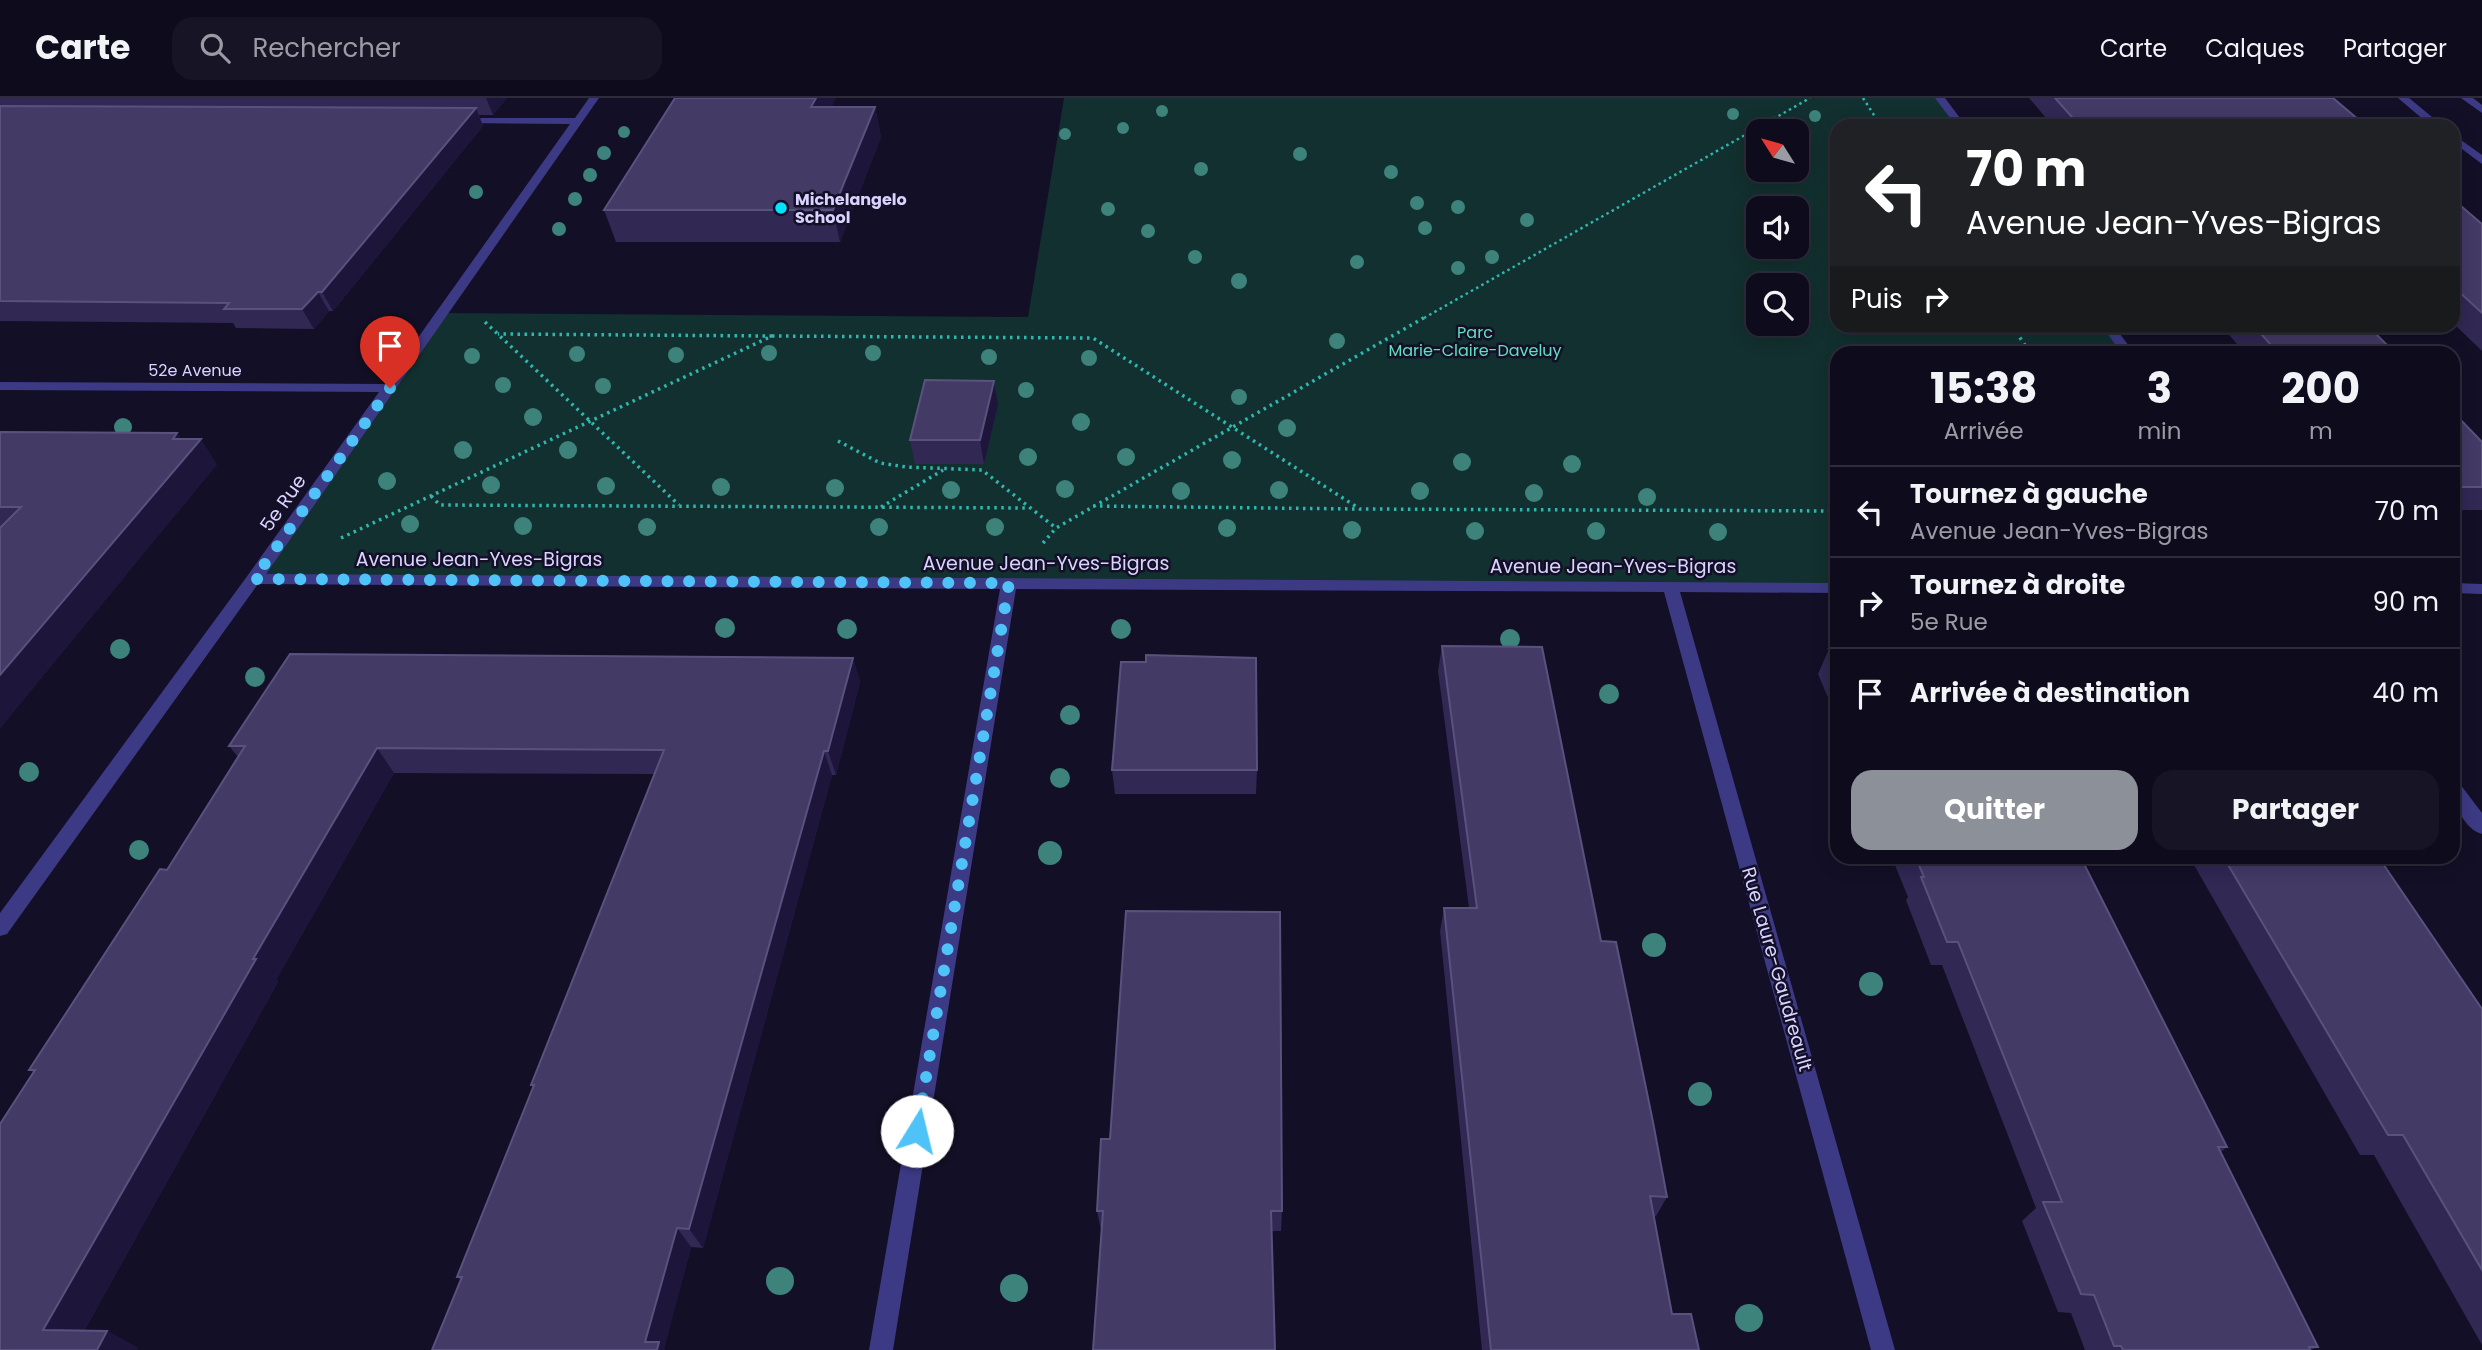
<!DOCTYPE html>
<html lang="fr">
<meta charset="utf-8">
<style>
:root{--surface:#0e0b1c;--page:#171425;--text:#f1f3f6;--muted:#9b9ba3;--line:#2e2b3b;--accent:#8c9099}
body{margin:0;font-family:Poppins,sans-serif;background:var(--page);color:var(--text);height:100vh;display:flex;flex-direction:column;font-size:26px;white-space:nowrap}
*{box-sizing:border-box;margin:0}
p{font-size:23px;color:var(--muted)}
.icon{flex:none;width:38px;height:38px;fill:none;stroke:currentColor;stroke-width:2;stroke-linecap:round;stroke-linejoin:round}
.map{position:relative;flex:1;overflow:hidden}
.panel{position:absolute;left:1830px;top:248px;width:630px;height:518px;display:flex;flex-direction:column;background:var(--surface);border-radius:21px;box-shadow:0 4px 18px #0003,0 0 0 2px var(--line)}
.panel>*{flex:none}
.banner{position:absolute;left:1830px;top:21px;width:630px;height:214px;border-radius:21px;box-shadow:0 4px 18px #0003,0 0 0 2px var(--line);background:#202124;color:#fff;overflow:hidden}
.needle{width:46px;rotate:307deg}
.controls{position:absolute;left:1746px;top:21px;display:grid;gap:14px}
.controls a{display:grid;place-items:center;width:63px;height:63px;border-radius:14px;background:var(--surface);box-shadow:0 4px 18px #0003,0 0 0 2px var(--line);font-size:35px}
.pin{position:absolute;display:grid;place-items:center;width:60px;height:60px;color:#fff;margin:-72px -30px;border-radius:50% 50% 50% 0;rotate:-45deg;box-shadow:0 0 7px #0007}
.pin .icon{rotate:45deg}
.me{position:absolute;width:77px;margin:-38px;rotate:9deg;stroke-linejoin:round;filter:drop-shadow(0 0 5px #0008)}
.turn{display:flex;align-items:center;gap:24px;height:147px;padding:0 21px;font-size:32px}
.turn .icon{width:91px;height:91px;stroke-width:2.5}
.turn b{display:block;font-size:49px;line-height:60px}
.then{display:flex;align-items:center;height:66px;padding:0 21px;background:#0003;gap:14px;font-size:26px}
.eta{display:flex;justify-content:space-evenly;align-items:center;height:119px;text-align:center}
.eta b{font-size:42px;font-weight:700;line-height:49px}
.button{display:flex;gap:14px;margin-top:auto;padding:14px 21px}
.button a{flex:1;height:80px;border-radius:21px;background:var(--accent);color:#fff;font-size:28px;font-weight:700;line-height:80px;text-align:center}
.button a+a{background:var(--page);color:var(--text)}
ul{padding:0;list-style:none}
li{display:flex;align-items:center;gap:21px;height:91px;padding:0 21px;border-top:2px solid var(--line)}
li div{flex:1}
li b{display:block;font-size:26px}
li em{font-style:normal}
header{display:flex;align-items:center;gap:42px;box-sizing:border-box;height:98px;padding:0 35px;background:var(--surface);border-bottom:2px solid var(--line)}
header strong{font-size:33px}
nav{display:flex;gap:38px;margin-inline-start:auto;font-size:24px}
.search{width:490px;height:63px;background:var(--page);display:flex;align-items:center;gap:18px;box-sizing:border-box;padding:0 24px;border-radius:21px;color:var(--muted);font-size:26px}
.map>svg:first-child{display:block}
</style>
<header>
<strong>Carte</strong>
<div class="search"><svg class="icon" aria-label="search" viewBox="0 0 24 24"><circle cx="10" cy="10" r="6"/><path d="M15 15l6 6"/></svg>Rechercher</div>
<nav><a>Carte</a><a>Calques</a><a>Partager</a></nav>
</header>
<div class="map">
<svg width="2482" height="1252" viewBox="0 0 2482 1252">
<rect width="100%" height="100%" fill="#130f26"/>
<path fill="#12302f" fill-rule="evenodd" d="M1064,0H1940L1961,28H1838V228H2108L2129,255L1838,256L1837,488L254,481L443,215L1028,219ZM1759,33H1797V72H1759ZM1759,110H1797V149H1759ZM1759,187H1797V226H1759Z"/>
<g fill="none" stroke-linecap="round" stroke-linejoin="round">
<path stroke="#2fb8b0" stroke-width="2.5" stroke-dasharray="2.5 3.5" stroke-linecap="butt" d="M1863,0L1881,28
M1424,220L1810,0"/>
<path stroke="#2fb8b0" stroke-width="3.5" stroke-dasharray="2.5 4.5" stroke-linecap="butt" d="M485,224L679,407
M2012,228L2031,256
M772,238L1093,240L1360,411L1838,413
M838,343L880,365L906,369L982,372L1056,430L1427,218
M431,398L440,407L1029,410
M1093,408L1358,411
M881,409L943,372
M341,440L772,238L498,236
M1043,445L1056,430"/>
<path fill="#3d3a85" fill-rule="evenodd" d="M589,0H599L266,476L1838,485V495L1680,494L1895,1252H1871L1664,494L1016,491L893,1252H869L1000,491L258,486L7,836L0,838V815L248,477L379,294L0,292V284L385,286L570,26L458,25L453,22L454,20H575Z
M1935,0H1945L1966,28H1956Z
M2398,0H2409L2443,28H2431Z
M2461,0H2473L2482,7V15Z
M2454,37L2482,57V66L2454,45Z
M2102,228H2114L2135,256H2122Z
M2454,485L2482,486V496L2454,495Z
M2454,684L2460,686L2482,715V736C2462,730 2452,702 2454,684Z"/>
</g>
<g fill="#3d827b">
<circle cx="1162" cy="13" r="6"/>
<circle cx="1733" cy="16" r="6"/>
<circle cx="1815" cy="18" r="6"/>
<circle cx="1123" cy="30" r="6"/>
<circle cx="624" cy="34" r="6"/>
<circle cx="1065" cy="36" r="6"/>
<circle cx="604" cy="55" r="7"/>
<circle cx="1300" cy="56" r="7"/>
<circle cx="1201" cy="71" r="7"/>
<circle cx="1391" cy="74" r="7"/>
<circle cx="590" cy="77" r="7"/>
<circle cx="476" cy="94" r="7"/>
<circle cx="575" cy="101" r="7"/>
<circle cx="1417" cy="105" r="7"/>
<circle cx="1458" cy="109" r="7"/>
<circle cx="1108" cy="111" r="7"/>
<circle cx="1527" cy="122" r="7"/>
<circle cx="1425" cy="130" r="7"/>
<circle cx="559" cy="131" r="7"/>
<circle cx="1148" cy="133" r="7"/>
<circle cx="1195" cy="159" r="7"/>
<circle cx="1492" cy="159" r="7"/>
<circle cx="1357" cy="164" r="7"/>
<circle cx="1458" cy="170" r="7"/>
<circle cx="1239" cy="183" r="8"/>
<circle cx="1337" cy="243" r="8"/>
<circle cx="769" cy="255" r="8"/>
<circle cx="873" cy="255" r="8"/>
<circle cx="577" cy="256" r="8"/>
<circle cx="676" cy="257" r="8"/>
<circle cx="472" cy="258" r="8"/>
<circle cx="989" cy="259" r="8"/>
<circle cx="1089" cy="260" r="8"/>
<circle cx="503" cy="287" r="8"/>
<circle cx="603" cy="288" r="8"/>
<circle cx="1026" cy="292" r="8"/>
<circle cx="1239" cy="299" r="8"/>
<circle cx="533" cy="319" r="9"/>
<circle cx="1081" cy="324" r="9"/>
<circle cx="123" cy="329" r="9"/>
<circle cx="1287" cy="330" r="9"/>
<circle cx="463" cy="352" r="9"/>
<circle cx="568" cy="352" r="9"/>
<circle cx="1028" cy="359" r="9"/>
<circle cx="1126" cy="359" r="9"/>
<circle cx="1232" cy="362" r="9"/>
<circle cx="1462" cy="364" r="9"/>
<circle cx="1572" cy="366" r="9"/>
<circle cx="387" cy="383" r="9"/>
<circle cx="491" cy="387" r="9"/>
<circle cx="606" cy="388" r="9"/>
<circle cx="721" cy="389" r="9"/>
<circle cx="835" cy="390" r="9"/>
<circle cx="1065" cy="391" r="9"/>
<circle cx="951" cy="392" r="9"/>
<circle cx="1279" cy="392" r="9"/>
<circle cx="1181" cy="393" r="9"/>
<circle cx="1420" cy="393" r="9"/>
<circle cx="1534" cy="395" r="9"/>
<circle cx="1647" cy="399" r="9"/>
<circle cx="410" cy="426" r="9"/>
<circle cx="523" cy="428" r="9"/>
<circle cx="647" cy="429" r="9"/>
<circle cx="879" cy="429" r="9"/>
<circle cx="995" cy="429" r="9"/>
<circle cx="1227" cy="430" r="9"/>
<circle cx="1352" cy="432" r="9"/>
<circle cx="1475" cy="433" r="9"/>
<circle cx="1596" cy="433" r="9"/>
<circle cx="1718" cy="434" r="9"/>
<circle cx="725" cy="530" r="10"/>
<circle cx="847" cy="531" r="10"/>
<circle cx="1121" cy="531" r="10"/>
<circle cx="1510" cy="541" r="10"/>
<circle cx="120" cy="551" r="10"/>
<circle cx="255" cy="579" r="10"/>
<circle cx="1609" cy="596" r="10"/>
<circle cx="1070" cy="617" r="10"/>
<circle cx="29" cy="674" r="10"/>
<circle cx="1060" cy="680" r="10"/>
<circle cx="139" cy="752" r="10"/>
<circle cx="1050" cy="755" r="12"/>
<circle cx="1654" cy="847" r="12"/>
<circle cx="1871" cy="886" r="12"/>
<circle cx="1700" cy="996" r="12"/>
<circle cx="780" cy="1183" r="14"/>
<circle cx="1014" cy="1190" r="14"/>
<circle cx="1749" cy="1220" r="14"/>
</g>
<path fill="#312854" d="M0,0H507L493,17H479L483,28L333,213H329L314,231L236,230L233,225L0,223Z
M2029,0H2333L2366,28H2053Z
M832,9H875L881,39L840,144H616L604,112Z
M2454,102L2482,126V253L2454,226Z
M2222,228H2368L2396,256H2245Z
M994,283L998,307L984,366H915L910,342Z
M2454,315L2482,344V412H2454Z
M0,334L177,335L181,341L217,366L0,630Z
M1442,548L1601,843L1667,1099L1656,1118H1654L1672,1216L1699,1252H1482L1440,833L1444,810H1469L1438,573Z
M1829,551H1838V623L1818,576Z
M853,560L860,584L836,677H832L703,1150L691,1149L664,1250L461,1182L457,1179L533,990L531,987L655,676L394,675L276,882L278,884L84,1233H107L138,1250L0,1252L33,974L29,972L167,772L238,659L229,648Z
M1112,672H1257L1256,696H1115Z
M1892,760H2081L2227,1049L2221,1054L2318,1249L2311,1252H2085L2071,1215L2058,1214L2022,1123L2036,1110L1942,867H1931L1906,802L1908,799Z
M2190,760H2379L2482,911V1247L2374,1057H2360Z
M1097,1113H1282L1281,1133L1101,1132Z"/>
<path fill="#1d163a" d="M486,0H507L493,17Z
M816,0H836L818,39L811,9Z
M875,9L881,39L840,144L833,112Z
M476,10L483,28L333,213L322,194Z
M318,194L329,213L314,231L302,211Z
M994,283L998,307L984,366L980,342Z
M177,335L190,354L201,341L217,366L0,630V577Z
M853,560L860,584L836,677L828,653Z
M377,650L394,675L276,882L278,884L75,1249L43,1232L253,861Z
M824,653L832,677L703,1150L689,1131Z
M677,1130L691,1149L664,1250L666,1252H652L645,1244Z
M107,1233L138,1250L137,1252H97Z"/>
<path fill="#433a66" stroke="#5a527e" stroke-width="2" d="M675,0H816L811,9H875L833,112H604Z
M2055,0H2333L2366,28H2080Z
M0,8L476,10L322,194H318L302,211H224L229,205L0,203Z
M2454,102L2482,126V215L2454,189Z
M2254,228H2368L2396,256H2279Z
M925,282L994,283L980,342H910Z
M2454,315L2482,344V389H2454Z
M0,334L177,335L173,341H201L0,577V430L21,409H0Z
M1442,548L1542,549L1601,843L1616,844L1653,1024L1667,1099L1650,1098L1672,1216H1691L1699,1252H1491L1444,810H1477Z
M1829,551H1838V571Z
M290,556L853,560L828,653H824L689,1131L677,1130L645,1244H659L657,1252H432L462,1179H457L534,987H531L664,652L377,650L253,861H256L43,1232L107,1233L97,1252H0V1026L35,972H29L160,771L167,772L245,648H229Z
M1146,557L1256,560L1257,672H1112L1121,564H1146Z
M1916,760H2081L2227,1049H2218L2318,1249H2309L2310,1252H2123L2121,1248H2114L2094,1197L2081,1196L2043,1104H2062L1958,844H1947L1921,779H1924Z
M2224,760H2379L2482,911V1172L2403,1037H2388Z
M1126,813L1280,814L1282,1113H1271L1275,1252H1093L1103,1113H1097L1101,1041H1110Z"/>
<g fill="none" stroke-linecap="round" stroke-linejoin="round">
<path stroke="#4fc3f7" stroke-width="12" stroke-dasharray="0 21.6" d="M390,290L254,481L1009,485L917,1033"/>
</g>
<circle fill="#00e5ff" stroke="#130f26" stroke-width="2.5" cx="781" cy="110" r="7"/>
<g text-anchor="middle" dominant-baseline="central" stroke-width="5" stroke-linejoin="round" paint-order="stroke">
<g font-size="16" font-weight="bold" fill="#d9d4ff" stroke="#130f26" text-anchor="start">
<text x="795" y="101">Michelangelo<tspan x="795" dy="18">School</tspan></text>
</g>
<g font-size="16" fill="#5fe0c0" stroke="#130f26">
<text x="1475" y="234">Parc<tspan x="1475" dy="18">Marie-Claire-Daveluy</tspan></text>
</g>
<g font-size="16" fill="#d9d4ff" stroke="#130f26">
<text x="195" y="272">52e Avenue</text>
</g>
<g font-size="19" fill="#d9d4ff" stroke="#130f26">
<text transform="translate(283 405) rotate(-55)">5e Rue</text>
<text x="479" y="461">Avenue Jean-Yves-Bigras</text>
<text x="1046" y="465">Avenue Jean-Yves-Bigras</text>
<text x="1613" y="468">Avenue Jean-Yves-Bigras</text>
<text transform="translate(1777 871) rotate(74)">Rue Laure-Gaudreault</text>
</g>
</g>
</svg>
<div class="controls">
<a><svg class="needle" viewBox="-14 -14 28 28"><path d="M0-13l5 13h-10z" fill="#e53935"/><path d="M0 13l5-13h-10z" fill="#9b9ba3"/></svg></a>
<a><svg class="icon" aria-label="sound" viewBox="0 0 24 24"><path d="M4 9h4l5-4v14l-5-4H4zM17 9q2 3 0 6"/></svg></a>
<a><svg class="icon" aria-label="search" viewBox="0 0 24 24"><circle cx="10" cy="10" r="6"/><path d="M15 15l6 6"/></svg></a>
</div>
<div class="pin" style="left:390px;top:290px;background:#d93025"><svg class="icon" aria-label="arrive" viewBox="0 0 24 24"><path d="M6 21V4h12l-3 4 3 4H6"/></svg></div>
<svg class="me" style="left:917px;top:1033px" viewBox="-20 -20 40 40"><circle r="19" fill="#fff"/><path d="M0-13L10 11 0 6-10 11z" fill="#4fc3f7"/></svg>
<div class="banner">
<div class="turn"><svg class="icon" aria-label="left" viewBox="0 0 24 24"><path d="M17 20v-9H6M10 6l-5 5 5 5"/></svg><div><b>70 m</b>Avenue Jean-Yves-Bigras</div></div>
<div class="then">Puis<svg class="icon" aria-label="right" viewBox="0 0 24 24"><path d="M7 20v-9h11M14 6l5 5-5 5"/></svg></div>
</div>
<section class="panel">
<div class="eta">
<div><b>15:38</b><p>Arrivée</p></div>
<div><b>3</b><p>min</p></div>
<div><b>200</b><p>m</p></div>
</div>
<ul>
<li><svg class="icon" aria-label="left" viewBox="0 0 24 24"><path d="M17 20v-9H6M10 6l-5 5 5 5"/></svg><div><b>Tournez à gauche</b><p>Avenue Jean-Yves-Bigras</p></div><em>70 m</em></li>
<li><svg class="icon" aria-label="right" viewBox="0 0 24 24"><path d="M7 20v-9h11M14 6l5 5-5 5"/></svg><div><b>Tournez à droite</b><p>5e Rue</p></div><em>90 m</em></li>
<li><svg class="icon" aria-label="arrive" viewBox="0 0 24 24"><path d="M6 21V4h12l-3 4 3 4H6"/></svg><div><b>Arrivée à destination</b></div><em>40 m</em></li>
</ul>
<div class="button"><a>Quitter</a><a>Partager</a></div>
</section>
</div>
